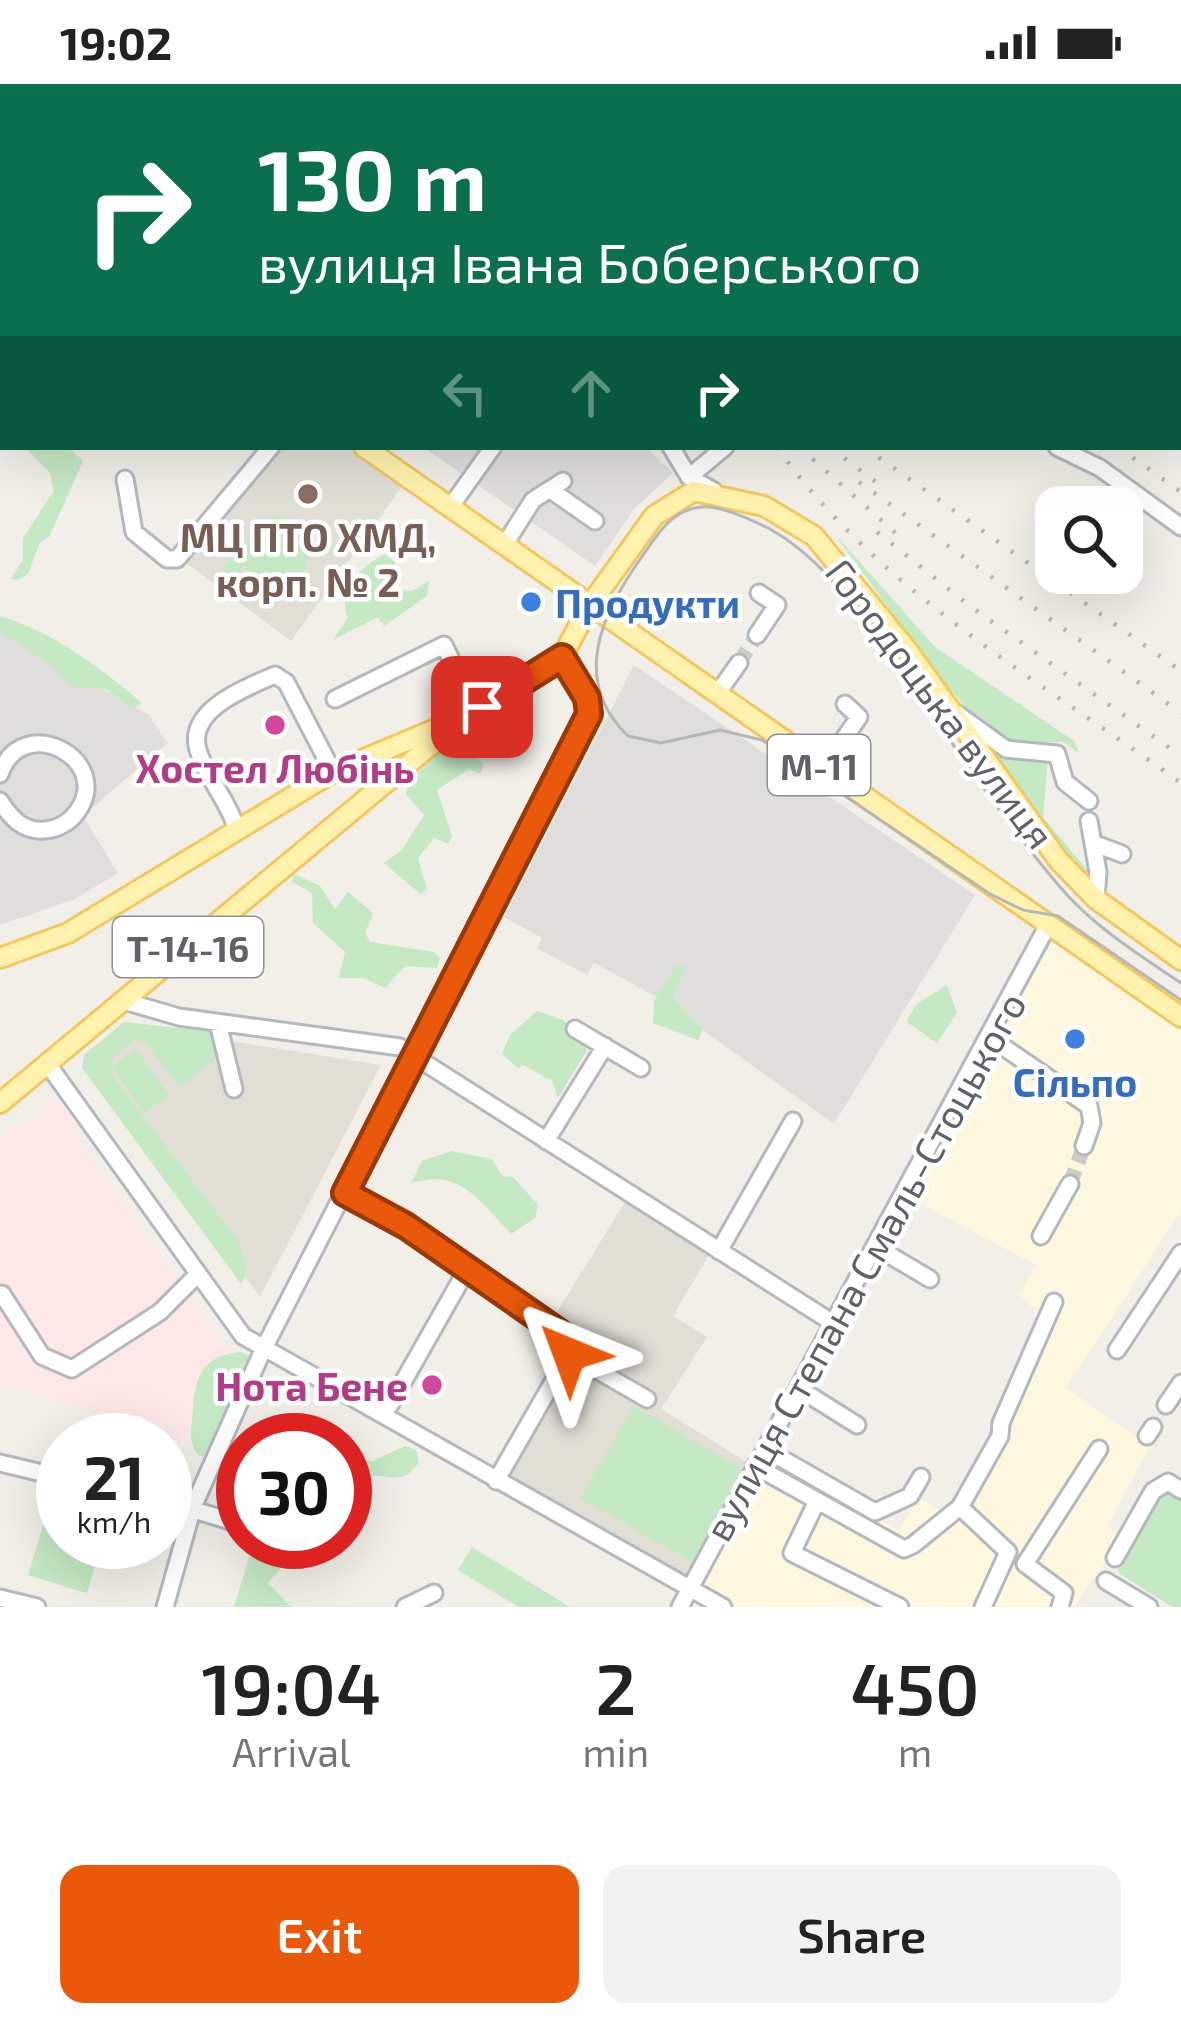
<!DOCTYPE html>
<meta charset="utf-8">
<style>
:root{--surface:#fff;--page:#f2f2f2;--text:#222;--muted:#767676;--accent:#ea580c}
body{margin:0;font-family:"Exo 2",sans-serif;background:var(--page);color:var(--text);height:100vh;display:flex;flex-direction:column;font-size:45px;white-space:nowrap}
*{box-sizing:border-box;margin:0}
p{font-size:39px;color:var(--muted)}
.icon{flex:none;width:66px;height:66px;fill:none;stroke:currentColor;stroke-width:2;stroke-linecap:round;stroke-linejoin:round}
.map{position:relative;height:1523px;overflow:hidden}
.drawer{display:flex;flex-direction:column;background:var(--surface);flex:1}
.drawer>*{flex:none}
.hud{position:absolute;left:0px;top:0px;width:1182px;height:366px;box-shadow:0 12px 48px #0002;background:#0b6e4f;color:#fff;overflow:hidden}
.buttons{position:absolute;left:1035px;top:402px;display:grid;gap:24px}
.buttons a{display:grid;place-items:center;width:108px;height:108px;border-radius:24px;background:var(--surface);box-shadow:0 12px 48px #0002;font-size:60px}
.speed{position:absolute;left:36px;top:1329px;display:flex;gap:24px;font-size:60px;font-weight:700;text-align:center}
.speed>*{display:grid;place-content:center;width:156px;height:156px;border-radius:50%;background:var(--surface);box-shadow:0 12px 48px #0002;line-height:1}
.speed small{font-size:30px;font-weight:400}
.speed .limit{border:18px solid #d22;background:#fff;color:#111}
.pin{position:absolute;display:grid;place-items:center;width:102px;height:102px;color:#fff;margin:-51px;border-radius:24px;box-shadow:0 6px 18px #0006}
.me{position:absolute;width:132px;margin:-66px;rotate:316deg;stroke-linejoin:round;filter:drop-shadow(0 0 9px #0008)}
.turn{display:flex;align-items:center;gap:42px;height:252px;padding:0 60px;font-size:54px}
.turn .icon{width:156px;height:156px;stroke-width:2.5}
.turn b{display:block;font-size:84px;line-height:102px}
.lanes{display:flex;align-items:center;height:114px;padding:0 60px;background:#0003;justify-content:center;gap:60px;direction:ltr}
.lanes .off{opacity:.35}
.eta{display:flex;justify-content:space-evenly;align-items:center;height:204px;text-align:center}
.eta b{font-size:72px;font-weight:600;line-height:84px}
.action{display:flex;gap:24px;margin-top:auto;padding:24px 60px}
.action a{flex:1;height:138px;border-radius:24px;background:var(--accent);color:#fff;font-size:48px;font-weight:600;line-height:138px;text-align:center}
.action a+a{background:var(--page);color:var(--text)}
.status{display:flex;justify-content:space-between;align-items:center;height:84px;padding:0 60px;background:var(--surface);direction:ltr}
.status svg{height:33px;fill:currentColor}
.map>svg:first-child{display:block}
</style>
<div class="status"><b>19:02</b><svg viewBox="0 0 49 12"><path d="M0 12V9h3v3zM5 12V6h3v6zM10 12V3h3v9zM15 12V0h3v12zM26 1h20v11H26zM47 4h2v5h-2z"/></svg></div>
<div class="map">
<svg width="1181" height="1523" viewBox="0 0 1181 1523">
<rect width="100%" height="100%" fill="#f1efe8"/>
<path fill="#fef7e0" d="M1053,854L1181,942V1127L1066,1304L1150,1362L1108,1442L1122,1456L1073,1523H689L767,1376L900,1447L917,1413L949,1431L994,1351L1011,1293L1038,1241L1034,1225L1019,1210L1036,1181L910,1114Z"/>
<path fill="#e0deda" d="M0,0H446L449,3H3V85Z
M423,363H646L673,389L634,425L595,482Z
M0,547L149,631L167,659L83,732L118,789L75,815L0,841Z
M634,581L975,811L834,1040L655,912L594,879L587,891L537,864L542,854L504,833Z"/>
<path fill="#e1ded6" d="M265,363H349L403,401L291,557L177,472Z
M125,940L381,981L260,1213L86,971Z
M628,1113L711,1167L673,1232L707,1253L661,1325L753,1382L689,1493L496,1389L561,1262L546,1246Z"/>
<path fill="#fce8e6" d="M54,1016L74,1035L72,1043L86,1067L230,1268L189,1361L14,1303L0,1310V1055Z"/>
<path fill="#c5e8c5" d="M25,363H68L83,377L49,453L40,458L28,490L18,496L11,495L23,476V454L54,407L50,389Z
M274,430L288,436L313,461L300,497L282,508L244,482L234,494L221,485Z
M834,449L935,563L1074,657L1079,669L1063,658L1011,659L980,639L931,583Z
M385,470L395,478L387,504L412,507L429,497L427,512L384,542L378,533L333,556L348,534C336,504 361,483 385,470Z
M0,532C53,548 101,584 142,619L132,625L106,605L70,602L49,579L0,549Z
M973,651L1009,674L1048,675L1043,733L1089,788L1079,790Z
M454,656H464L484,682L480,690L469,685L437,706L452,752L448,760L434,754L418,774L427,806L420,810L384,779L402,766L424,731L406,710L408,698Z
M294,790L320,802L335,825L348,808L373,829L365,849L370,858L434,868L440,874L437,884L405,882L385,904L364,894H339L345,868L313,839L312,809L292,798Z
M676,881L686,883L673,914L703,946L698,956L653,939L654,917Z
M947,901L957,929L937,959L907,938L916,920Z
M537,927L563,936L587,966L558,1014L552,997L523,981L518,984L502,970L510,951Z
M124,938L216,948L217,973L180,1003L145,958L134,956L113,974L112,982L136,965L169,1011L144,1029L112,983L110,989L240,1159L247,1190L241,1200L82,984L84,971Z
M452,1067L492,1075L502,1092L513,1093L538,1121L535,1134L511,1150C478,1115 460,1084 411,1099L422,1077Z
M242,1268L252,1274L210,1374L198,1371C187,1355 192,1344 193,1325C195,1293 202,1271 242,1268Z
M634,1322L742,1385L692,1478L580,1414Z
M405,1362L416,1366L419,1378C401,1405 389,1387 364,1393L345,1420V1372L373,1377Z
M55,1403L63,1406V1458H102L87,1509L28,1491Z
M1171,1406L1181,1413V1523H1172L1120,1490L1115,1481L1157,1410Z
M254,1458H314L300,1474L291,1471L268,1499L291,1523H234Z
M472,1463L570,1523H518L458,1486Z"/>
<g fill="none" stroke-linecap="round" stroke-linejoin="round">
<path stroke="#ccccc8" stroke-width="15" stroke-dasharray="15 8" stroke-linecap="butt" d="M739,579L757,551
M1070,1100L1084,1062"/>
<g stroke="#b5b8bc" stroke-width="21">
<path id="minor" d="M226,0L229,3
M432,0L435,3
M547,0L549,3
M1003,0L1007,3
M1179,50H1181
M671,363L689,393L714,407
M1057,363L1100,384L1181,443
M689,393L725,363
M125,395L134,448L167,475H177L271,363
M552,407L595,437
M451,422L493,363
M505,460L533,416L563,397
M757,551L777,521L759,509
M717,610L739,579
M335,615L444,561L464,603L481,623
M956,629L1006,665L1057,670L1065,698L1089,717
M824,683L859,633L845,620
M0,690C22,626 115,676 77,728C70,738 58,745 45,746C23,748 11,734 0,717
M1089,737L1098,788L1096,815
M236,743C227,715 206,693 198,666C186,625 248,603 275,591L286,598L333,688
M1093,759L1122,770
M124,917L179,933L400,963L833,1239
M218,939L234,1005
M575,945L641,984
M989,953L1089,1022L1092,1039L1084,1062
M49,982L243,1252L723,1523
M546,1057L605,962
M345,1109L406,1142L568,1259L569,1270L496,1397
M1041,1152L1070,1100
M876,1163L930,1195
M719,1167L793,1037
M2,1210L42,1272L72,1285L160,1228L198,1190
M1117,1266L1181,1169
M569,1270L647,1315
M798,1304L857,1341
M390,1321L466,1187
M1166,1321L1181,1299
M1147,1352L1153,1343
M765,1365L875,1428L910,1412L921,1393
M0,1379L63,1394
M755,1382L904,1465L913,1461L960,1423L1000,1352L1001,1339L1054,1218
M165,1417L243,1441
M817,1417L792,1469L900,1523
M960,1423L1008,1468L983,1523
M1115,1474L1153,1407L1168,1398L1181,1406
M1106,1497L1149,1523
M0,1514L37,1523
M165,1523L193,1423L263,1266L589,630L587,614L562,573
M405,1523L434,1509
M680,1523L1048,841
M1060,1523L1064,1509L1025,1480L1099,1365"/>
</g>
<g stroke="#f2c960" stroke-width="24">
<path id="major" d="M0,109L3,111
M364,363L1181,933
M0,874L68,849L333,688L445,641
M0,1019L466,632L562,573L590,521L654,432L694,407L764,422L814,452L908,567L1059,777L1096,815L1181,876"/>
</g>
<use href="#minor" stroke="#fff" stroke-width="15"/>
<use href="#major" stroke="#fff2af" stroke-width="18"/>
<path stroke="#b6b7b8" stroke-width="3" d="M1181,899C1138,870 1094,843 1060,803C1000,733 948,651 893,576C857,528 824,475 770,445C752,436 721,421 701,423C672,425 656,452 641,474C602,529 570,596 628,652L661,659L720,646L762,656L990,810L1023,826L1058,832L1181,916"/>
<path stroke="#b6b7b8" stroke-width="4.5" stroke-dasharray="3 15" stroke-linecap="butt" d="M462,0L464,3
M500,0L503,3
M632,0L636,3
M658,0L662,3
M693,0L698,3
M819,0L823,3
M858,0L862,3
M887,0L893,3
M915,0L922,3
M975,0L981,3
M1179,81L1181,82
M1179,135L1181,136
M1179,158L1181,159
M1179,219L1181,220
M1179,257H1181
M1179,279L1181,280
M1179,321L1181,322
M777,363C876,505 1043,599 1181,699
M799,363L898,451
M830,363L877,399
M864,363L1181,587
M1118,363L1181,408
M1171,363L1181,370
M859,398L1181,629
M877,448L970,522L1181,672"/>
</g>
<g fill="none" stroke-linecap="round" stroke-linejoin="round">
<g stroke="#983908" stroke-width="30">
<path id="route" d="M482,623L562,573L587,614L589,630L345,1109L406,1142L560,1249L569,1270"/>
</g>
<use href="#route" stroke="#ea580c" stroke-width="21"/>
</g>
<circle fill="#8d6e63" stroke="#fff" stroke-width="4.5" cx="308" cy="410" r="12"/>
<g fill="#3f7fe0" stroke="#fff" stroke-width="4.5">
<circle cx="531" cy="518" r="12"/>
<circle cx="1075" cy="955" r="12"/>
</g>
<g fill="#d1479c" stroke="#fff" stroke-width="4.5">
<circle cx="275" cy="641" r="12"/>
<circle cx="432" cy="1301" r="12"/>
</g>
<g text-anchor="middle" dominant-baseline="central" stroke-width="9" stroke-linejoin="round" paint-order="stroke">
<g fill="#fff" stroke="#8f9295" stroke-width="3">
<rect x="768" y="651" width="102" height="60" rx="9"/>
<rect x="113" y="833" width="150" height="60" rx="9"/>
</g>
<g font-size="36" font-weight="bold" fill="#5f6368">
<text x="819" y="681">М-11</text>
<text x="188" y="863">Т-14-16</text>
</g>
<g font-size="39" font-weight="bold" fill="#785e54" stroke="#fff">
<text x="308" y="452">МЦ ПТО ХМД,<tspan x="308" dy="45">корп. № 2</tspan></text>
</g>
<g font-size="39" font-weight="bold" fill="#366cbe" stroke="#fff" text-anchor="start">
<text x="555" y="518">Продукти</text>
<text x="1075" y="997" text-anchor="middle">Сільпо</text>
</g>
<g font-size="39" fill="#5f6368" stroke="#fff">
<text transform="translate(941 619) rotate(53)">Городоцька вулиця</text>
<text transform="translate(864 1182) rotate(-61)">вулиця Степана Смаль-Стоцького</text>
</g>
<g font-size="39" font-weight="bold" fill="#b23c85" stroke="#fff">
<text x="275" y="683">Хостел Любінь</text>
<text x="408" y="1301" text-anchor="end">Нота Бене</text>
</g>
</g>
</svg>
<div class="buttons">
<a><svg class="icon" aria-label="search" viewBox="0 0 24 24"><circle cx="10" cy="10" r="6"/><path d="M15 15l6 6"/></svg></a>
</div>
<div class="speed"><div>21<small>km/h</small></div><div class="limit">30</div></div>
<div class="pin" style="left:482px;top:623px;background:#d93025"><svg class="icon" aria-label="arrive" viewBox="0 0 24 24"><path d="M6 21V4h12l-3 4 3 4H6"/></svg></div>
<svg class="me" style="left:569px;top:1270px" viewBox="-20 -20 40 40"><path d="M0-17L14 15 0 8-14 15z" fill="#ea580c" stroke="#fff" stroke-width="4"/></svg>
<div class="hud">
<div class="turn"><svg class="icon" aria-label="right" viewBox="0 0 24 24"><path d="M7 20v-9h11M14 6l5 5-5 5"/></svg><div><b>130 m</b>вулиця Івана Боберського</div></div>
<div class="lanes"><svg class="icon off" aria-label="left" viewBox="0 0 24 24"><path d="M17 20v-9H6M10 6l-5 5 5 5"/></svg><svg class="icon off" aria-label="ahead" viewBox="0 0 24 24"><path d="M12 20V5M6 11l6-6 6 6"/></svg><svg class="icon" aria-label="right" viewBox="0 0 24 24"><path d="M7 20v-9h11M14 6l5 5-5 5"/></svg></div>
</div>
</div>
<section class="drawer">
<div class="eta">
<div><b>19:04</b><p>Arrival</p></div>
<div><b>2</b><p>min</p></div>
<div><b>450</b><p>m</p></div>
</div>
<div class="action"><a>Exit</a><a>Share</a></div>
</section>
